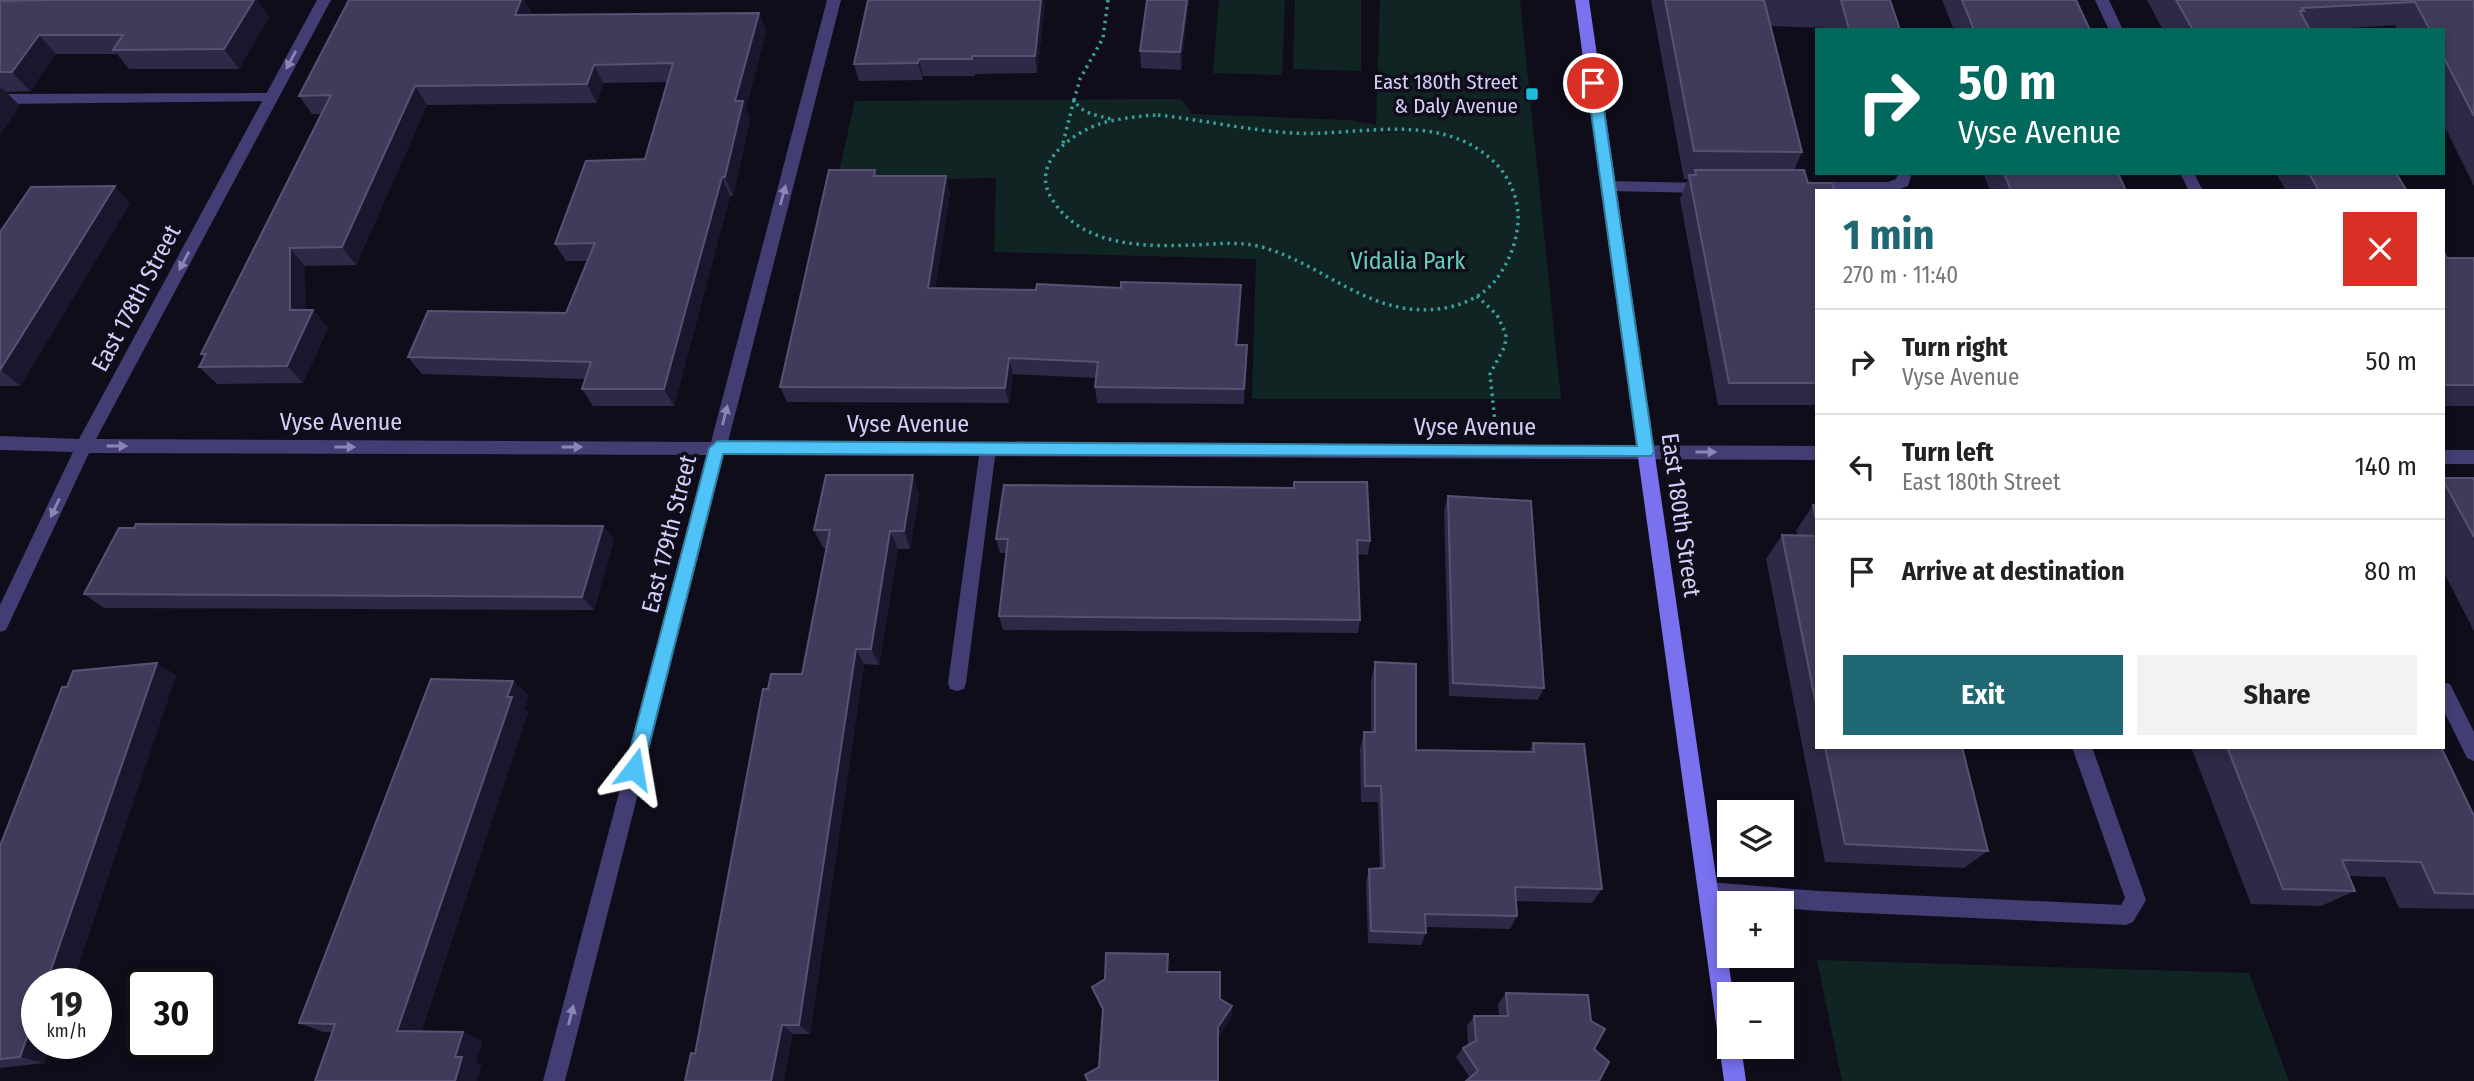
<!DOCTYPE html>
<meta charset="utf-8">
<style>
:root{--surface:#fff;--page:#f2f2f2;--text:#222;--muted:#767676;--line:#e0e0e0;--accent:#1f6873}
body{margin:0;font-family:"Fira Sans Condensed",sans-serif;background:var(--page);color:var(--text);height:100vh;display:flex;flex-direction:column;font-size:26px;white-space:nowrap}
*{box-sizing:border-box;margin:0}
p{font-size:23px;color:var(--muted)}
.icon{flex:none;width:38px;height:38px;fill:none;stroke:currentColor;stroke-width:2;stroke-linecap:round;stroke-linejoin:round}
.map{position:relative;flex:1;overflow:hidden}
.side{position:absolute;left:1815px;top:189px;width:630px;height:560px;display:flex;flex-direction:column;background:var(--surface);border-radius:0px;box-shadow:0 4px 10px #0003}
.side>*{flex:none}
.top-card{position:absolute;left:1815px;top:28px;width:630px;height:147px;border-radius:0px;box-shadow:0 4px 10px #0003;background:#00695c;color:#fff;overflow:hidden}
.fabs{position:absolute;left:1717px;top:800px;display:grid;gap:14px}
.fabs a{display:grid;place-items:center;width:77px;height:77px;border-radius:0px;background:var(--surface);box-shadow:0 4px 10px #0003;font-size:35px}
.speed{position:absolute;left:21px;top:968px;display:flex;gap:14px;font-size:35px;font-weight:700;text-align:center}
.speed>*{display:grid;place-content:center;width:91px;height:91px;border-radius:50%;background:var(--surface);box-shadow:0 4px 10px #0003;line-height:1}
.speed small{font-size:18px;font-weight:400}
.speed .limit{border:4px solid #111;border-radius:10px;background:#fff;color:#111}
.pin{position:absolute;display:grid;place-items:center;width:60px;height:60px;color:#fff;margin:-30px;border:4px solid #fff;border-radius:50%;box-shadow:0 2px 7px #0007}
.me{position:absolute;width:77px;margin:-38px;rotate:14deg;stroke-linejoin:round;filter:drop-shadow(0 0 5px #0008)}
.turn{display:flex;align-items:center;gap:24px;height:147px;padding:0 28px;font-size:32px}
.turn .icon{width:91px;height:91px;stroke-width:2.5}
.turn b{display:block;font-size:49px;line-height:60px}
.round{display:grid;place-items:center;flex:none;width:74px;height:74px;border-radius:0px;background:var(--page)}
.head{display:flex;align-items:center;justify-content:space-between;height:119px;padding:0 28px}
h1{font-size:42px;font-weight:700;line-height:52px;color:var(--accent)}
.action{display:flex;gap:14px;margin-top:auto;padding:14px 28px}
.action a{flex:1;height:80px;border-radius:0px;background:var(--accent);color:#fff;font-size:28px;font-weight:700;line-height:80px;text-align:center}
.action a+a{background:var(--page);color:var(--text)}
ul{padding:0;list-style:none}
li{display:flex;align-items:center;gap:21px;height:105px;padding:0 28px;border-top:2px solid var(--line)}
li div{flex:1}
li b{display:block;font-size:26px}
li em{font-style:normal}
.map>svg:first-child{display:block}
</style>
<div class="map">
<svg width="2474" height="1081" viewBox="0 0 2474 1081">
<rect width="100%" height="100%" fill="#100d1b"/>
<path fill="#112424" d="M1219,0H1285L1282,75L1213,73Z
M1295,0H1361V71L1293,69Z
M1380,0H1520L1561,399H1252L1256,259L994,252L996,178L837,181L855,101L1181,99L1192,114L1348,120L1376,125Z
M1817,960L2249,973L2289,1081H1842Z"/>
<g fill="none" stroke-linecap="round" stroke-linejoin="round">
<path stroke="#3b9f9d" stroke-width="3.5" stroke-dasharray="2.5 4.5" stroke-linecap="butt" d="M1108,0L1103,38L1080,79L1074,100C1082,114 1096,115 1111,119
M1158,115C1203,120 1246,130 1292,133C1358,137 1438,110 1492,160C1507,173 1517,194 1518,214C1519,238 1509,264 1494,282C1482,296 1463,305 1445,308C1371,320 1328,266 1262,247C1240,241 1217,244 1195,245C1145,247 1081,247 1052,199C1029,163 1072,133 1102,123C1121,118 1139,116 1158,115Z
M1063,143L1074,100
M1477,296L1497,315L1506,334L1505,346L1490,374L1495,422"/>
<path fill="#423e74" fill-rule="evenodd" d="M271,93L278,98L276,101L0,104V94Z
M1898,173H1912L1908,186L1894,191L1810,192L1803,187L1810,182H1888L1896,179Z
M1607,181L1705,183L1712,188L1705,193L1607,191L1600,186Z
M988,442L994,444L996,449L966,683L964,689L957,691L950,689L948,683L980,449L982,444Z
M2072,747H2092L2146,900L2133,922L2126,925L1819,911L1782,908V903L1708,902L1701,899L1698,892L1701,885L1708,882L1819,891L2121,905L2125,898Z"/>
<path fill="#423e74" fill-rule="evenodd" d="M317,0H331L96,439L711,442L827,0H841L728,442L1816,446V460L724,455L565,1081H543L708,455L89,453L6,630L0,632V605L73,452L0,450V436L79,439Z
M2095,0H2109L2123,30H2109Z
M2180,173H2194L2203,191H2189Z
M2443,450H2474V464H2443Z
M2443,682L2450,684L2474,732V761L2467,758L2443,709Z"/>
<path fill="#7971ed" fill-rule="evenodd" d="M1575,0H1589L1733,994H1729V1046H1741L1746,1081H1724Z"/>
</g>
<path fill="#2f2846" d="M45,0H257L269,17L239,69H129L117,54H56L30,91L6,92L20,106L0,134V1Z
M349,0H524L532,15L759,13L766,31L746,108L750,120L733,196H730L674,406H593L582,389L585,379L422,374L408,357L566,313L587,261H566L555,244L645,159L667,82L603,83L597,103L427,105L356,265L305,266V310H313L328,328L303,383L217,384L199,367L204,357L201,354L322,114H312L299,96Z
M1189,0L1181,70L1141,68L1140,51Z
M1651,0H1890L1900,30H1829L1828,28L1771,26L1802,152L1794,170L1816,191V405H1718L1680,199L1688,179H1684Z
M1942,0H2076L2090,30H1954Z
M2147,0H2474V186L2443,123V30H2397L2395,25L2322,30H2163Z
M1045,3L1037,73L975,74V76H923V80L859,81L854,64Z
M875,170L877,176H946L950,193L935,288L1241,301L1238,345L1247,361L1244,404L1097,403L1095,387L1096,378L1013,374L1009,403L787,402L780,387Z
M1983,173H2118L2126,191H1990Z
M2276,173H2396L2407,191H2286Z
M130,203L20,386H0V232Z
M2443,251L2447,258H2474V406H2443Z
M2443,478H2474V631L2443,571Z
M919,493L910,549H898L879,665L864,664L810,1034H793L695,1054L768,689L802,674L827,548H823L814,530Z
M1448,496L1544,688L1538,700L1449,696L1444,511Z
M1813,505L1816,506V747H1962L1988,851L1964,868L1825,862L1766,559L1782,535H1798L1796,531Z
M603,526L614,540L594,610L104,608L84,594Z
M996,539L1370,541L1368,555L1357,554L1360,620L1358,633L1003,630L999,616L1007,553H1000Z
M1375,662L1416,750L1529,752L1533,743L1602,889L1592,903L1516,901L1517,916L1510,929L1425,927L1426,933L1421,945L1368,943L1366,882L1369,869L1380,868L1378,802H1361L1360,748L1364,732H1371V680Z
M176,675L72,984H37L45,1063L0,1068V846Z
M513,681L529,696L524,709L528,712L421,1032L482,1041L476,1063L482,1065L332,1032H323L299,1023Z
M2191,747H2441L2474,816V909L2399,908L2385,877L2349,876L2355,891L2321,906L2251,904Z
M1506,993L1588,995L1470,1078L1456,1057L1463,1048L1468,1045L1467,1026L1474,1016H1499L1498,1004Z"/>
<path fill="#1b162d" d="M254,0H257L269,17L239,69L224,49Z
M521,0H524L532,16L515,15Z
M1041,0H1045V3L1037,73L1035,56Z
M1187,0H1189L1181,70L1180,52Z
M759,13L766,31L746,108L750,120L733,196L725,177L735,101Z
M39,35L56,54L30,91L12,72Z
M919,59L923,76V80L918,63Z
M594,65L603,83L597,103L587,84Z
M415,86L427,105L356,265L342,247Z
M1,87L20,106L0,134V89Z
M946,176L950,193L933,304L928,288Z
M722,177L730,196L674,406L664,389Z
M115,186L130,203L20,386L1,370Z
M290,248L305,266L306,326L313,310L328,328L303,383L287,366L290,310Z
M1241,285V301L1236,360V345Z
M1247,345V361L1244,404V389Z
M1009,358L1013,374L1009,403L1005,388Z
M913,475L919,493L910,549L904,531Z
M603,526L614,540L594,610L582,597Z
M890,531L898,549L879,665L871,649Z
M856,649L864,664L810,1034L799,1025Z
M157,663L176,675L72,984H46Z
M513,681L529,696L524,709L528,712L418,1040L397,1031Z
M1168,954L1170,966L1169,983L1167,972Z
M1232,1006V1017L1219,1037L1218,1081V1027Z
M37,1008V1043H52L45,1063L20,1057Z
M782,1025L793,1034L784,1081H771Z
M463,1032L482,1041L476,1063L482,1065L477,1081H455V1057Z"/>
<path fill="#413a5a" stroke="#585173" stroke-width="2" d="M45,0H254L224,49L113,50L123,35H39L12,72H0V1Z
M349,0H521L515,15L759,13L735,101H743L725,177H722L664,389H582L591,362L408,357L428,311L566,313L595,243L555,244L586,161L645,159L673,63L594,65L587,84L415,86L342,247L290,248V310H313L287,366L199,367L206,354H201L331,95L299,96Z
M868,0H1041L1035,56H972V59H919L918,63L854,64Z
M1147,0H1187L1180,52L1140,51Z
M1665,0H1764L1802,152L1694,151Z
M1841,0H1890L1900,30L1849,29Z
M1962,0H2076L2090,30H1974Z
M2176,0H2474V116L2443,56V30H2430L2415,2L2302,8L2304,11H2300L2310,30H2193Z
M829,170H875L874,176H946L928,288L1036,290L1037,284L1121,288V282L1241,285L1236,345H1247L1244,389L1095,387L1098,362L1009,358L1005,388L780,387Z
M1695,170H1804L1808,183H1832L1834,191H1816V383H1729L1689,175H1696Z
M2004,173H2118L2126,191H2011Z
M2309,173H2396L2407,191H2319Z
M115,186L61,273L0,370V232L31,187Z
M2443,251L2447,258H2474V385H2443Z
M826,475H913L904,531H890L871,649H856L799,1025H782L771,1081H685L691,1053L695,1054L763,689H768L771,674H802L830,530H814Z
M2443,478H2474V537L2443,480Z
M1294,482H1367L1370,541L1357,540L1360,620L999,616L1008,539H996L1004,485L1294,488Z
M1448,496L1531,501L1544,688L1453,683Z
M1813,505L1816,506V519Z
M136,524L603,526L582,597L84,594L119,528H134Z
M1782,535L1816,536V704Z
M1375,662L1416,664V750L1534,752L1533,743L1584,744L1602,889L1515,887L1517,916L1425,914L1426,933L1371,931L1369,869L1384,868L1381,786H1365L1364,732H1375Z
M157,663L46,984H37V1008L20,1057L0,1059V846L62,687H67L73,671Z
M431,679L513,681L507,697H512L397,1031L463,1032L455,1057H462L455,1081H315L335,1024L299,1023Z
M1825,747H1962L1988,851L1845,844Z
M2227,747H2441L2474,816V894L2435,893L2421,862L2342,860L2355,891L2283,889Z
M1106,953L1168,954L1167,972H1220V999L1232,1006L1218,1027V1081H1088L1085,1075L1099,1067L1103,1009L1092,987L1105,979Z
M1506,993L1588,995L1591,1021L1605,1029L1594,1049L1609,1062L1599,1081H1466L1478,1071L1463,1048L1476,1041L1474,1016H1508Z"/>
<defs><path id="oneway-solid" d="M-6-.8H1V-3.2L6.5 0L1 3.2V.8H-6Z" transform="scale(1.75)"/></defs>
<g fill="#8b86b6">
<use href="#oneway-solid" transform="translate(291 60) rotate(118)"/>
<use href="#oneway-solid" transform="translate(783 195) rotate(-75)"/>
<use href="#oneway-solid" transform="translate(184 261) rotate(118)"/>
<use href="#oneway-solid" transform="translate(725 415) rotate(-76)"/>
<use href="#oneway-solid" transform="translate(117 446)"/>
<use href="#oneway-solid" transform="translate(345 447)"/>
<use href="#oneway-solid" transform="translate(572 447)"/>
<use href="#oneway-solid" transform="translate(1706 452)"/>
<use href="#oneway-solid" transform="translate(55 508) rotate(115)"/>
<use href="#oneway-solid" transform="translate(571 1015) rotate(-76)"/>
</g>
<path fill="#4fc3f7" stroke="#337fa1" stroke-width="2" d="M1593,78L1600,83L1654,452L1651,456L723,454L643,769L640,775L634,778L628,775L625,769L709,448L717,441L1637,446L1587,83Z"/>
<rect fill="#1cbdd6" stroke="#100d1b" stroke-width="2.5" x="1525" y="87" width="14" height="14" rx="3.5"/>
<g text-anchor="middle" dominant-baseline="central" stroke-width="7" stroke-linejoin="round" paint-order="stroke">
<g font-size="21" fill="#d4cef9" stroke="#100d1b" text-anchor="end">
<text x="1518" y="82">East 180th Street<tspan x="1518" dy="24">&amp; Daly Avenue</tspan></text>
</g>
<g font-size="24" fill="#64ceb8" stroke="#100d1b">
<text x="1408" y="261">Vidalia Park</text>
</g>
<g font-size="24" fill="#d4cef9" stroke="#100d1b">
<text transform="translate(136 298) rotate(-62)">East 178th Street</text>
<text x="341" y="422">Vyse Avenue</text>
<text x="908" y="424">Vyse Avenue</text>
<text x="1475" y="427">Vyse Avenue</text>
<text transform="translate(1681 515) rotate(82)">East 180th Street</text>
<text transform="translate(669 534) rotate(-76)">East 179th Street</text>
</g>
</g>
</svg>
<div class="fabs">
<a><svg class="icon" aria-label="layers" viewBox="0 0 24 24"><path d="M12 4l9 5-9 5-9-5zM3 14l9 5 9-5"/></svg></a>
<a>+</a>
<a>−</a>
</div>
<div class="speed"><div>19<small>km/h</small></div><div class="limit">30</div></div>
<div class="pin" style="left:1593px;top:83px;background:#d93025"><svg class="icon" aria-label="arrive" viewBox="0 0 24 24"><path d="M6 21V4h12l-3 4 3 4H6"/></svg></div>
<svg class="me" style="left:634px;top:769px" viewBox="-20 -20 40 40"><path d="M0-17L14 15 0 8-14 15z" fill="#4fc3f7" stroke="#fff" stroke-width="4"/></svg>
<div class="top-card">
<div class="turn"><svg class="icon" aria-label="right" viewBox="0 0 24 24"><path d="M7 20v-9h11M14 6l5 5-5 5"/></svg><div><b>50 m</b>Vyse Avenue</div></div>
</div>
<section class="side">
<div class="head"><div><h1>1 min</h1><p>270 m · 11:40</p></div><a class="round" style="background:#d93025;color:#fff"><svg class="icon" aria-label="close" viewBox="0 0 24 24"><path d="M6 6l12 12M18 6L6 18"/></svg></a></div>
<ul>
<li><svg class="icon" aria-label="right" viewBox="0 0 24 24"><path d="M7 20v-9h11M14 6l5 5-5 5"/></svg><div><b>Turn right</b><p>Vyse Avenue</p></div><em>50 m</em></li>
<li><svg class="icon" aria-label="left" viewBox="0 0 24 24"><path d="M17 20v-9H6M10 6l-5 5 5 5"/></svg><div><b>Turn left</b><p>East 180th Street</p></div><em>140 m</em></li>
<li><svg class="icon" aria-label="arrive" viewBox="0 0 24 24"><path d="M6 21V4h12l-3 4 3 4H6"/></svg><div><b>Arrive at destination</b></div><em>80 m</em></li>
</ul>
<div class="action"><a>Exit</a><a>Share</a></div>
</section>
</div>
